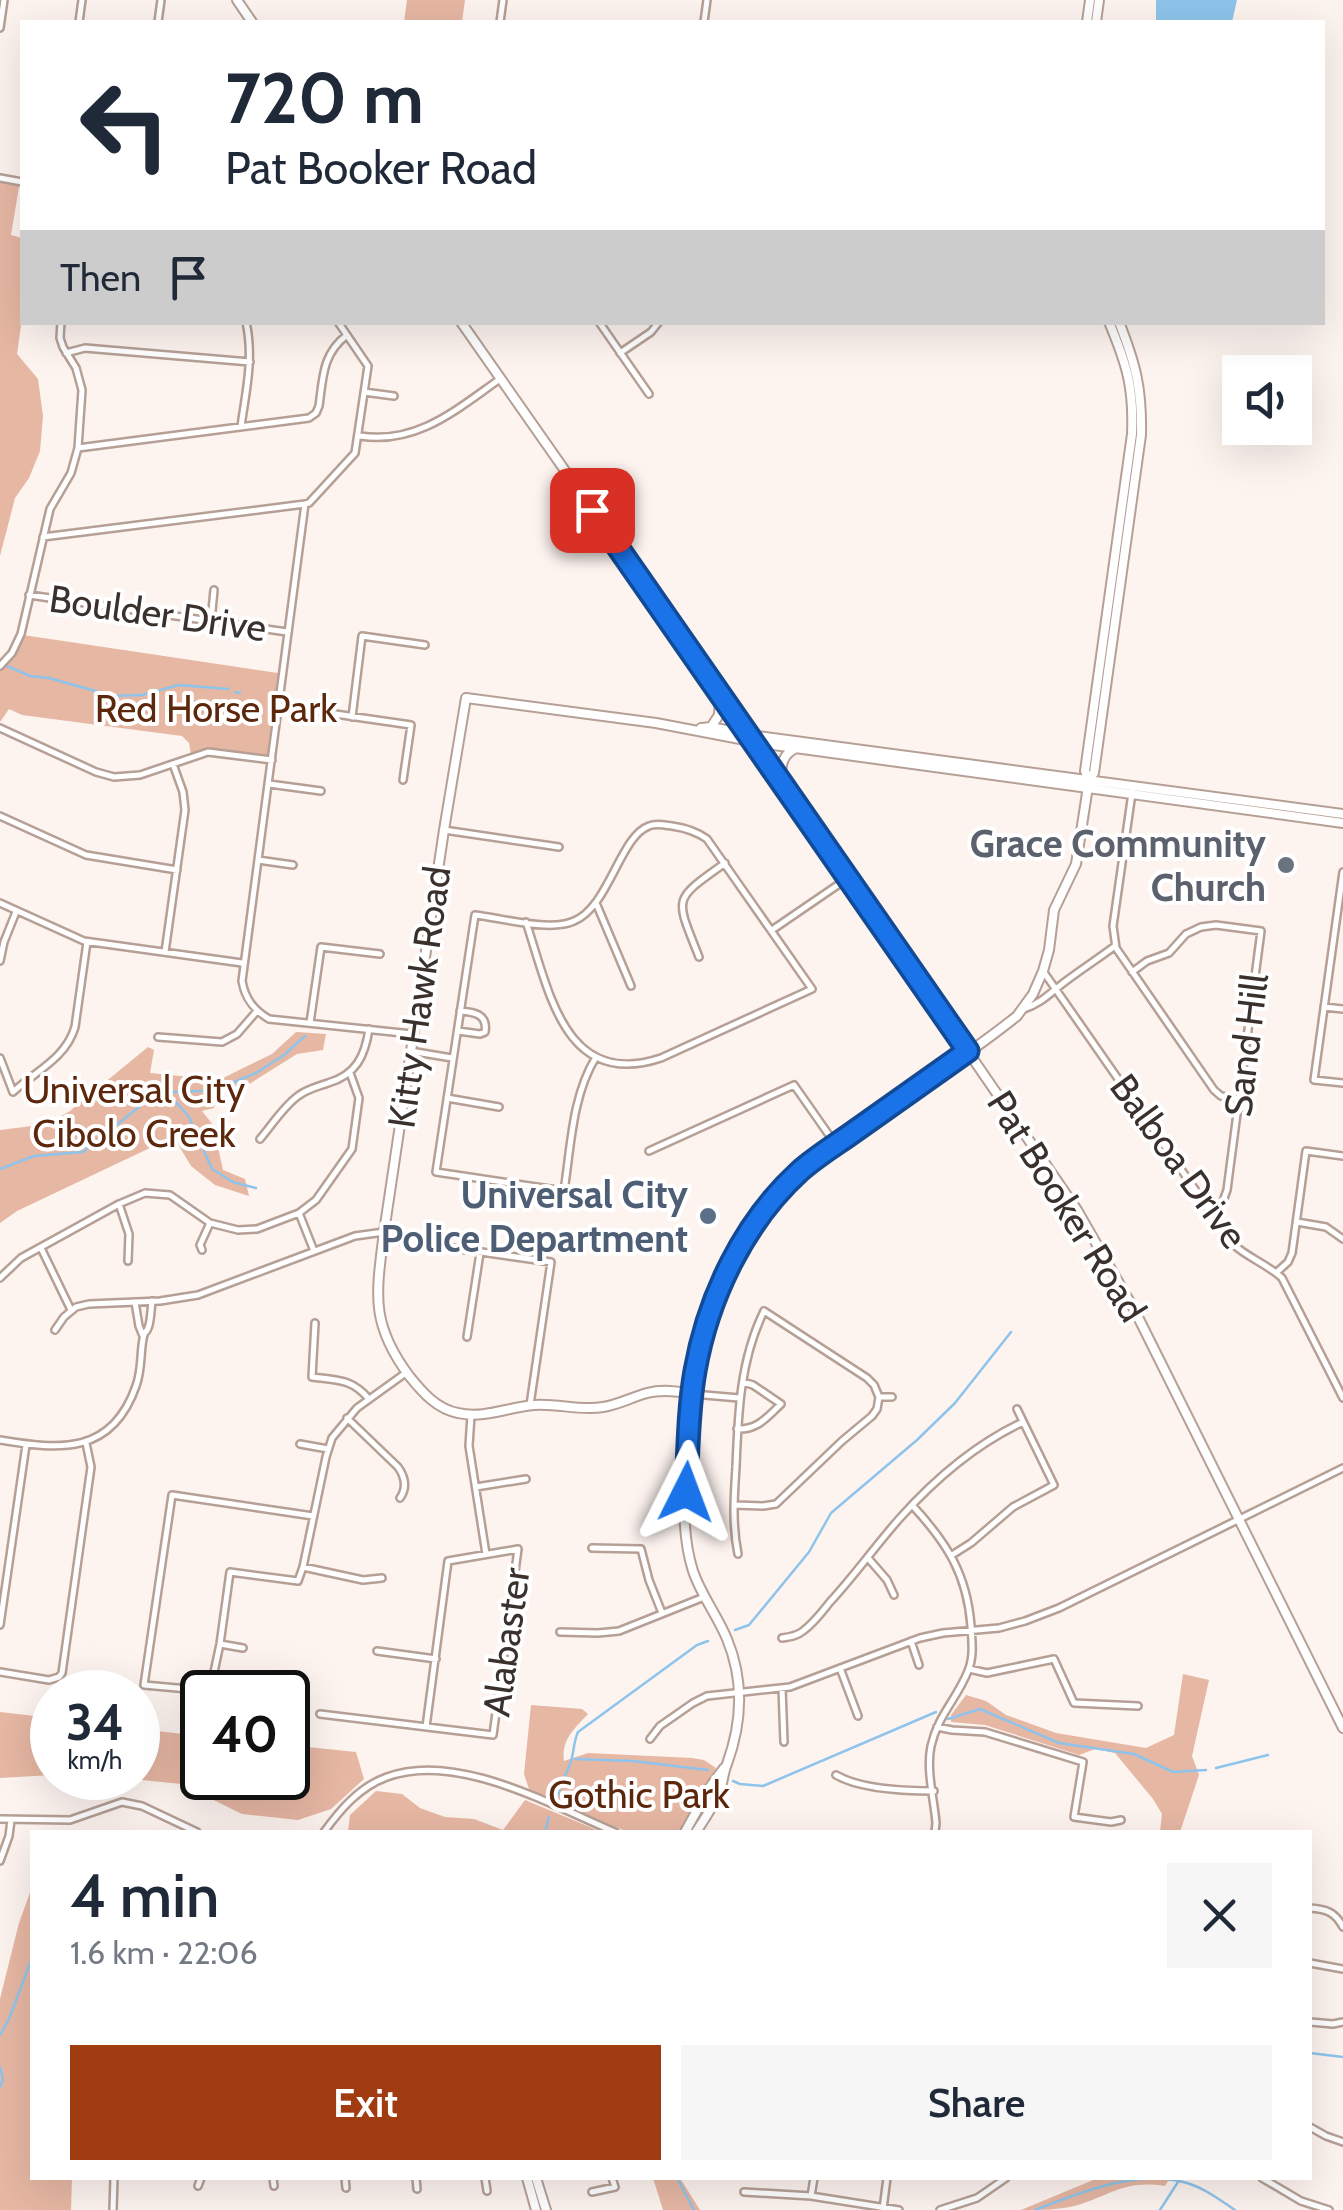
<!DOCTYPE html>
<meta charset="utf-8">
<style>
:root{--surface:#fff;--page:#f6f6f7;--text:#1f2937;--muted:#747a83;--accent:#a13b12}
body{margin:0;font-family:Cabin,sans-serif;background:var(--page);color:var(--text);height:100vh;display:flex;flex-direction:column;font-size:38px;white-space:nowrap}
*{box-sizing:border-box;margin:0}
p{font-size:32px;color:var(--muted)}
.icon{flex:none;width:55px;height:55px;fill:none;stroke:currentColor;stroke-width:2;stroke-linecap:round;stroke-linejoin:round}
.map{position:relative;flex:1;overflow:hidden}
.details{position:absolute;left:30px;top:1830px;width:1282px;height:350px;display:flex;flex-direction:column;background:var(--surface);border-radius:0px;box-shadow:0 10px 40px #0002}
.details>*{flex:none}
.hud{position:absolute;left:20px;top:20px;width:1305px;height:305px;border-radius:0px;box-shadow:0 10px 40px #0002;background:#fff;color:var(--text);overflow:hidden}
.buttons{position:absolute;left:1222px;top:355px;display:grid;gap:20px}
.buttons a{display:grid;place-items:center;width:90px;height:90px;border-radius:0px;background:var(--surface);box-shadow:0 10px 40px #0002;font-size:50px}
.speed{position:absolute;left:30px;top:1670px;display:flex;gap:20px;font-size:50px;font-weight:700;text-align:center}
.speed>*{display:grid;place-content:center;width:130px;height:130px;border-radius:50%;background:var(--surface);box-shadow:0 10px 40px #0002;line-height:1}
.speed small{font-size:25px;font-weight:400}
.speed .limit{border:5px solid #111;border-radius:15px;background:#fff;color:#111}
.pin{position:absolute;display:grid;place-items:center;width:85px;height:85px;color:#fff;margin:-42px;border-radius:20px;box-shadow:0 5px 15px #0006}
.me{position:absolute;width:110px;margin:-55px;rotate:3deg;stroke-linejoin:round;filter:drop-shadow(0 0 8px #0008)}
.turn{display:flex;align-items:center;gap:35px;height:210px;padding:0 40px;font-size:45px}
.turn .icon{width:130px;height:130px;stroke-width:2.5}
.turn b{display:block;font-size:70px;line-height:85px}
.then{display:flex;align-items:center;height:95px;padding:0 40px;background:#0003;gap:20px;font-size:38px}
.round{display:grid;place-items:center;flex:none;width:105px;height:105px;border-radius:0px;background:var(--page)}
.overview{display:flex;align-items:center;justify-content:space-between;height:170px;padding:0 40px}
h1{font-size:60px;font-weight:600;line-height:75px}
.button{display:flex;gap:20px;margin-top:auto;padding:20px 40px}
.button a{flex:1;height:115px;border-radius:0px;background:var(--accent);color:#fff;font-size:40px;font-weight:600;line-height:115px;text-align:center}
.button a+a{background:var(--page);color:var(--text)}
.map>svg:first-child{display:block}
</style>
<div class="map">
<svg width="1343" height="2210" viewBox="0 0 1343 2210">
<rect width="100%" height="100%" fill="#fdf3ef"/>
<path fill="#e6b7a3" d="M407,0H465L462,22H404Z
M0,178L20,181L11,235L22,238V319L17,354L38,379L43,416L40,451L29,478L15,498L0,556Z
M23,635L278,673L270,737L275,739L266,756L211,750L191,755L189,743L182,736L22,715L9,709L0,722V669L14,658Z
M296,1032L326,1034L323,1050L297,1054L243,1088L216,1092L214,1108L202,1111L213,1125L223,1170L245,1179L249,1196L215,1185L191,1166L175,1139L154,1146L17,1211L0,1223V1130L48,1124L70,1111L148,1047L154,1050L150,1073L219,1080L272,1054Z
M1183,1674L1209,1680L1192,1756L1199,1775L1180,1832H1160L1162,1814L1153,1799L1115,1753L1095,1749L1079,1755L985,1725L951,1722V1715L966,1695L986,1701L1006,1715L1056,1733L1146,1748L1174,1735Z
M531,1705L582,1709L588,1714C574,1729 561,1740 564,1761L588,1753L692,1758L704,1760L716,1768L682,1832H628L530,1792L524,1774Z
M0,1712L52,1718V1775L0,1778Z
M138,1729L202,1736V1778H288V1745L356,1752L364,1779L331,1809L298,1820L242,1814L181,1784L123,1778H138Z
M376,1791L402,1794L420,1808L445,1817L474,1819L503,1830L525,1800L597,1830L593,1832H348L350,1815Z
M32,1887V2178H72L71,2210H0V1999L19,1923Z
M653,2178H680L700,2210H663Z
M1098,2178H1178L1168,2181L1165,2186C1125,2180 1113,2194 1078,2205C1059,2210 1040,2210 1021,2210Z"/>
<path fill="#8ec4eb" d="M1156,0H1237L1232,22H1156Z"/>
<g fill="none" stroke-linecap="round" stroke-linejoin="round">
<path stroke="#8ec4eb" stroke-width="2.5" d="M7,666L30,676L49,678L113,696L142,695L179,685L228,689
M235,692L240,693
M167,1092L189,1117L212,1169L233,1182L256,1188
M0,1169L34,1156L83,1152L145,1102L167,1092L201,1091L225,1086L256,1073L284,1055L305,1036
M735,1630L749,1625L809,1552L831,1513L917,1440L955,1403L1011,1332
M948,1719L980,1709L1059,1743L1134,1754L1173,1772L1206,1770
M575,1759L633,1761L708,1770
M1216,1768L1268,1755
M733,1781L740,1784L763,1786L936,1712
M558,1795C561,1783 566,1775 570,1764C574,1754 573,1743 578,1732L697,1645L708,1641
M545,1832L549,1817
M0,2035L9,2019L32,1958
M1310,2053L1343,2057
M0,2067L3,2079L0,2087
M677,2178L694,2210
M1035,2210C1080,2193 1138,2168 1187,2183C1204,2188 1220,2200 1235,2210
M1160,2210L1178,2182"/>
<g stroke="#b6a096" stroke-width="10">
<path id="street" d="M79,22L82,0
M158,22L161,0
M500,22L503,0
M704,22L707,0
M0,28L4,0
M0,178L22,182
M338,322L368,366L355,453L309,503L305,504L242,981C245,999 254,1010 269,1019L412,1034
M599,322L649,394
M66,353L85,348L250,362
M620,353L651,332L659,322
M364,392L394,396
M241,426C246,391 254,358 246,322
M360,436C417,445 457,409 500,379
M78,448L309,418L316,413L319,406C323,378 322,354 347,335
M43,537L305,504
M29,595L287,632
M211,621L214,590
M0,666L12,653L21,634L50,509L71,473L78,448L82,390L76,368L63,347L60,338L61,322
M280,706L411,725L403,780
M352,717L362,636L425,645
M0,728L96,772L114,777L140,775L208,752L272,760
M269,784L321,791
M1133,786L1113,926L1116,948L1214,1090L1221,1096L1239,1099
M0,816L86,855L177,870
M444,830L559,847
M258,860L293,865
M1343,872L1314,1080L1343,1083
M0,903L84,941L242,963
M596,903L631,986
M526,922C549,990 564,1090 661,1058L812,989L707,839C696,831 686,828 672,826C664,825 656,823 649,826C620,836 609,907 574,921C550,932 502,918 475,915L436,1172L564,1191C571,1146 572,1096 596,1057
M772,930L848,878
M165,952L185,810L183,792L173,764
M699,957C675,896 672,901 725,863
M0,961L4,942L16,912
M1043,971L1233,1244C1248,1258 1267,1264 1282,1278L1343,1398
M1132,972L1147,961L1169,953L1186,934L1201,927L1216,925L1261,931L1227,1190L1223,1201L1210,1212
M1324,1007L1343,1009
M1024,1009C1042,1003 1051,992 1066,981C1082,969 1099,958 1115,946
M310,1023L321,947L380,954
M458,1031L480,1034L485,1032C488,1014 474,1012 460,1011
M158,1037L222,1042L237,1034L257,1011
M410,1051L452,1058
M0,1058L13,1092C36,1071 66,1058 75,1027L87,942
M447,1098L499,1107
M260,1139C272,1125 283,1107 298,1096C307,1089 317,1087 328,1083C356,1075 365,1056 369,1029
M649,1151L794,1085L836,1145
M119,1204L129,1234L128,1261
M299,1213L314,1251
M1297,1222L1326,1227L1343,1239
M383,1238L551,1262L530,1405
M41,1248L71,1310
M202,1250L200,1245L210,1223
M1277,1272L1288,1262L1292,1253L1306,1151L1343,1156
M0,1278L21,1258L119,1204L145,1193L170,1195L210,1223L238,1230L257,1229L299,1213L316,1200L352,1149L359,1098L350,1073
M135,1302L139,1326L143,1336
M315,1323L312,1377C338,1380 352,1379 369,1399
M55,1330L64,1317L76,1307L89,1304L160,1301L198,1295L355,1236L384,1232
M467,1337L480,1253
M693,1394L739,1398
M879,1397H892
M471,1415L469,1446L486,1554
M347,1418L398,1467C405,1477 407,1488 400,1498
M737,1429C758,1430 767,1417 781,1404L753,1385L743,1382
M0,1440C60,1450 112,1455 136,1386C142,1370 140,1355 143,1339C145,1328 146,1336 149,1325C151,1318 151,1309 152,1301
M300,1444L328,1449
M476,1487L526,1479
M734,1505L763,1506L776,1504L842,1441L872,1416L877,1409L879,1397L874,1385L867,1378L764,1311C740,1360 738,1414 736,1467C734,1496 732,1525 738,1554
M912,1505C947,1543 967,1574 971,1626C972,1642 974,1657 968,1671C957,1699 938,1715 931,1746C926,1770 934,1799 936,1823L935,1832
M313,1516L172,1495L144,1685L210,1691L220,1644L230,1572L298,1581L303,1567L326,1457L332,1438L357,1408L407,1372
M592,1548L641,1549L649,1580L662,1613
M952,1555L971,1543L1013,1507L1054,1485L1017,1409
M868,1558L887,1580L894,1595
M303,1567L363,1580L382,1578
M0,1625L26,1445
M560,1632L598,1633L619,1631L704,1597
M782,1638C790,1637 797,1636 803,1631C814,1623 822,1612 830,1602C855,1575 876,1545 900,1518C935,1479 976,1444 1023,1422
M911,1641L919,1665
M220,1644L243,1648
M377,1651L436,1659
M840,1668L858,1716
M969,1669L987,1673L1054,1659L1074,1703L1138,1706
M0,1672L49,1680L59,1677L62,1673L91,1467L86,1443
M782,1688L784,1742
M320,1714L493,1735L518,1549L448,1561L426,1727
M937,1727L952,1730L985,1732L1083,1762L1074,1817L1111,1822L1121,1820
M650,1739L660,1726L693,1703L707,1696L790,1687L920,1638L943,1633L999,1628L1025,1621L1059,1608L1343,1468
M836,1775C860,1789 905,1791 934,1791
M0,1819L70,1820L122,1802L142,1806L197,1832
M324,1832C340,1810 359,1787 387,1777C456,1751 551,1805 615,1832
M0,1861L9,1836L11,1820
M1310,1908C1326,1909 1335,1912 1343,1927
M1310,1963L1343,1969
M1310,2022L1333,2024L1343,2022
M1310,2127L1326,2136L1343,2142
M273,2178L274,2186
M345,2178L346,2188
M416,2178L417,2189
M485,2178L487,2191
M1262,2178L1301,2201L1329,2210
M198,2186L201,2178
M592,2192L615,2187L612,2178
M744,2192L811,2196L899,2210
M811,2196L814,2178
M883,2209L887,2178
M113,2210L114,2178
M940,2210L977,2198L1006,2178"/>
</g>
<g stroke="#b6a096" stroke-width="12">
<path id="secondary" d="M237,0L252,22
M1087,22L1090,0
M1096,22L1099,0
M461,322L750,735L1077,1210L1135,1311L1343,1728
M711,727L719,715L720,697
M701,728L711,727L750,735L1343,814
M781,777C781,764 783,754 796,748
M1089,780L1094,773L1141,435C1142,389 1136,365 1119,322
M693,1394C677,1391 662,1389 647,1393C632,1397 618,1405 603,1407C580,1411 557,1403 534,1405C509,1407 484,1419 458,1413C437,1409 423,1393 410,1377C370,1324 376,1295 384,1232L444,830L466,698L656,723L766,744L1343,823
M685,1832L710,1787L724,1768
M696,1832C704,1820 713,1807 719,1793C723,1784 723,1773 727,1764C742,1723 744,1680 727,1639C717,1615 701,1595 693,1571C678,1524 686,1468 690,1420C699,1328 730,1233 801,1170C818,1155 838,1143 856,1130C910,1092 966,1057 1017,1016L1033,994L1043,971L1049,950L1054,910L1076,864L1089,780L1085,771L1132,434C1134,388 1127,365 1109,322
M527,2178L536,2210
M536,2178L546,2210"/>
</g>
<use href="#street" stroke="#fff" stroke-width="5"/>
<use href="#secondary" stroke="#fff" stroke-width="8"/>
</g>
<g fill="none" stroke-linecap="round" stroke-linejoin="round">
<g stroke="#114b97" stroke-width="25">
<path id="route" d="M592,510L968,1051C930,1078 893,1104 855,1131C837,1144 817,1156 800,1171C744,1222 708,1297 695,1371C688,1410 688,1452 686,1492"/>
</g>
<use href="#route" stroke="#1a73e8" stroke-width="18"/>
</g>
<circle fill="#6b7280" stroke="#fff" stroke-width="4" cx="1286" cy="865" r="10"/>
<circle fill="#5c6f8a" stroke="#fff" stroke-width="4" cx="708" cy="1216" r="10"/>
<g text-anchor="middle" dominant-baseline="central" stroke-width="8" stroke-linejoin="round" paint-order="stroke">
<g font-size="38" fill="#3a312d" stroke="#fff">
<text transform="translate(158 613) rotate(8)">Boulder Drive</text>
<text transform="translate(419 997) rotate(-82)">Kitty Hawk Road</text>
<text transform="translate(1246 1045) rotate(-83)">Sand Hill</text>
<text transform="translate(1179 1161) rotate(54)">Balboa Drive</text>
<text transform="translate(1067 1206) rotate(58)">Pat Booker Road</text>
<text transform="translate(506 1642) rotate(-82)">Alabaster</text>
</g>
<g font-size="38" fill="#5d270c" stroke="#fff">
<text x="216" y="708">Red Horse Park</text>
<text x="134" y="1089">Universal City<tspan x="134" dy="44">Cibolo Creek</tspan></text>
<text x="639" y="1794">Gothic Park</text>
</g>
<g font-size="38" font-weight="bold" fill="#5b616d" stroke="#fff" text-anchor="end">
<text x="1266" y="843">Grace Community<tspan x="1266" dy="44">Church</tspan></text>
</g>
<g font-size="38" font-weight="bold" fill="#4e5e75" stroke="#fff" text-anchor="end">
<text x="688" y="1194">Universal City<tspan x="688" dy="44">Police Department</tspan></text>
</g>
</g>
</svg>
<div class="buttons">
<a><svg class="icon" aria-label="sound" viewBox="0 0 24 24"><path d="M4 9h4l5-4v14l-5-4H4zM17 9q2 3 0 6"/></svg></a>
</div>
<div class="speed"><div>34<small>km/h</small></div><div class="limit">40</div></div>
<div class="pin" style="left:592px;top:510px;background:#d93025"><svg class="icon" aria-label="arrive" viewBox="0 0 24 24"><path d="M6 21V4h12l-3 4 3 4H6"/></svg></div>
<svg class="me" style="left:686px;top:1492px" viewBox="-20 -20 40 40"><path d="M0-17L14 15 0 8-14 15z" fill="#1a73e8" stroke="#fff" stroke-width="4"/></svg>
<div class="hud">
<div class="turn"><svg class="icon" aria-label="left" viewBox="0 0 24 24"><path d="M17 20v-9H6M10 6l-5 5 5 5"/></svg><div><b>720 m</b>Pat Booker Road</div></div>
<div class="then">Then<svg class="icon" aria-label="arrive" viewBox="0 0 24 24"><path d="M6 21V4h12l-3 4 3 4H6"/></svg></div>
</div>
<section class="details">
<div class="overview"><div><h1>4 min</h1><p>1.6 km · 22:06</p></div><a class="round"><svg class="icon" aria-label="close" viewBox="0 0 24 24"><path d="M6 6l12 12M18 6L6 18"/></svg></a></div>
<div class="button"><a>Exit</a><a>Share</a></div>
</section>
</div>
